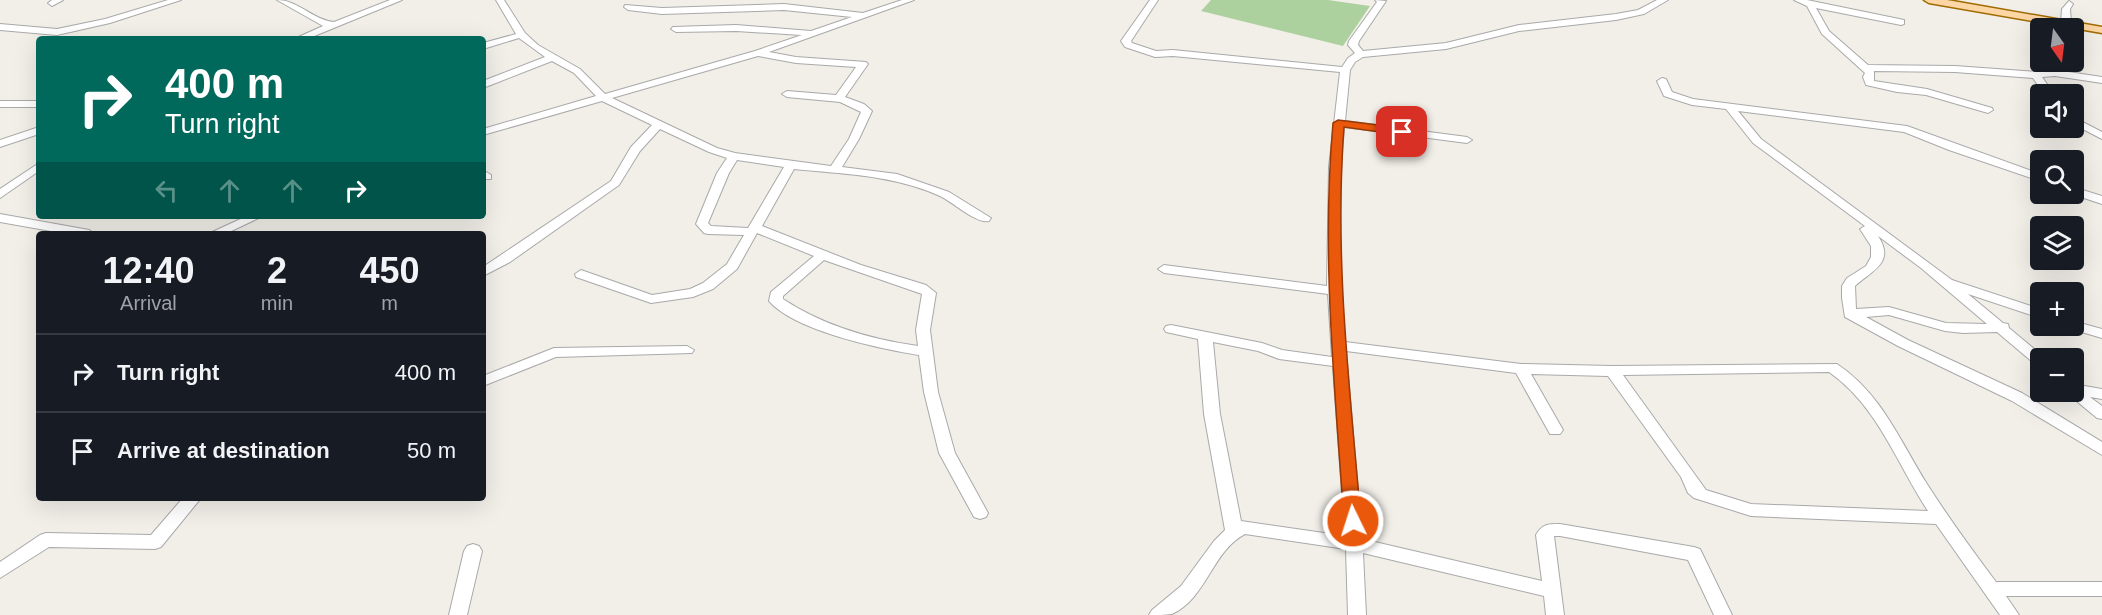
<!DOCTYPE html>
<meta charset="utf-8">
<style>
:root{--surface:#171b24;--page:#20242c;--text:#f1f3f6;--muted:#9ea1a6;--line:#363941}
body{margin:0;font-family:Arial,sans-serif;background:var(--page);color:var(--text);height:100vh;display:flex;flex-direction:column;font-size:22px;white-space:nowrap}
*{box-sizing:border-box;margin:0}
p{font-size:20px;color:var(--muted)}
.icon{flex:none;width:33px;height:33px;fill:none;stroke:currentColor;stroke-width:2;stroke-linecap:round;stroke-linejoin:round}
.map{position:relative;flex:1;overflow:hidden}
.drawer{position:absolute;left:36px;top:231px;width:450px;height:270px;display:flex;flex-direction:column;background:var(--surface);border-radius:6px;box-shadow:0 6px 24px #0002}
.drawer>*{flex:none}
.top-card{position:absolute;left:36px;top:36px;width:450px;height:183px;border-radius:6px;box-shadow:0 6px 24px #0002;background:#00695c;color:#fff;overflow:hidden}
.needle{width:39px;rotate:166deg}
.buttons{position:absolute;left:2030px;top:18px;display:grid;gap:12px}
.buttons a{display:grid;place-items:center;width:54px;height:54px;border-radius:6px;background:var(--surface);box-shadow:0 6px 24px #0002;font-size:30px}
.pin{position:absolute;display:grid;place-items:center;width:51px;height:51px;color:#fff;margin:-26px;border-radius:12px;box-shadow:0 3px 9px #0006}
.me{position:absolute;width:66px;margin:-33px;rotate:356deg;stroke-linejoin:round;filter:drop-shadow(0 0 4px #0008)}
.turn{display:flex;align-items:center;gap:21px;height:126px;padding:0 30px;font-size:27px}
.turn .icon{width:78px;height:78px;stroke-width:2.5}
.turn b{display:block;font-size:42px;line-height:51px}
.lanes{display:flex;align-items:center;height:57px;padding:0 30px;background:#0003;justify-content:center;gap:30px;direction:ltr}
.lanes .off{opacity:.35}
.eta{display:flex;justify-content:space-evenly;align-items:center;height:102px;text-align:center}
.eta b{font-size:36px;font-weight:700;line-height:42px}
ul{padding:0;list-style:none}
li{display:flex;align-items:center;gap:18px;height:78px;padding:0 30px;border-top:2px solid var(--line)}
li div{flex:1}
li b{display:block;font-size:22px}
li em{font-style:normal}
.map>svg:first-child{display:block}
</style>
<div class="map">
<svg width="2102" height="615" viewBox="0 0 2102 615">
<rect width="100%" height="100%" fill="#f2efe9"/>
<path fill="#add19e" d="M1211,0H1328L1370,6L1343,46L1201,11Z"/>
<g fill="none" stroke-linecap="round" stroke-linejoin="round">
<g stroke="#a9a9a9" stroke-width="2">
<path id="minor" d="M52,0H63L52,6L48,3Z
M168,0H181L110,23L57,35L0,30V24L57,29L105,19Z
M277,0C298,0 313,20 334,22L390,0H402L307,39H294L323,26Z
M496,0H504L525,33L538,45L580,69L605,94L755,51L802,35L736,31L676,32L671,29L673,27L736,25L811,31L852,17L784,10L662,14L628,10L624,7L625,5L662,8L784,4L863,13L902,0H914L769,52L796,57L866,62L868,64L845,97L864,104L872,111L859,139L842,167L897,174L949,192L991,218L989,221C976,224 953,202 940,196C894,175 844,174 794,169L762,226L861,265L926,285L936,293L930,330L938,392L955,453L988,513L986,517L980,519L974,517L939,453L924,392L919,355C881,349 795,331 769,301L771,292L814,256L757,233L737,269L713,289L693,297L651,303L576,277L575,274L581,270L652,295L690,289L703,283L727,264L744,235L708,234L704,233L696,224L717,173L727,158L709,152L660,129L640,151L619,185L510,262L483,276V267L611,181L631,147L652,125L602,101L483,135V129L596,96L574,73L552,61L483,88V81L545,57L519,38L483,49V43L516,34ZM758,56L796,63L856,67L836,95L787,91L782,94L787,97L840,102L861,112L849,139L831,166L735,153L717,148L612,98ZM737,160L784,167L748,228L711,226L708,223L729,173ZM824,260L922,294L916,330L918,346C870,339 824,326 783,299V296Z
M1150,0H1158L1131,41L1132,43L1156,51L1173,50L1342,67L1348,58L1355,53L1348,45L1349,41L1377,2L1375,0L1386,1L1359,41L1358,45L1363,51L1446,43L1519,25L1616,14L1638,10L1657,0H1668L1644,14L1616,20L1519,31L1446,49L1363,57L1355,62L1350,70L1345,121L1467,137L1472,140L1467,143L1344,127C1338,199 1339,271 1345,342L1521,364L1612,366L1837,364C1881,393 1900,441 1927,484C1948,517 1972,550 1996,582H2102V596H2006L2019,615H2000L1936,524L1751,516L1694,498L1688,493L1681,477L1608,376L1531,374L1563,430L1560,434H1550L1516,373L1346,351L1362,539L1542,581L1536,535C1542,524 1548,524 1560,524L1694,547L1700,549L1732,615H1714L1688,560L1560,536H1554L1564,615H1546L1544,596L1363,553L1366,615H1348L1346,549L1245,534C1212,551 1207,598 1172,614C1166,615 1156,615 1149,615L1152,610L1181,586L1214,541L1225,530L1204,414L1198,339L1166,332L1164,329L1166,326L1171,325L1262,343L1282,350L1332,357L1328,294L1164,273L1158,269L1164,265L1327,286L1329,167L1340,72L1173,56L1155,57L1125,47L1121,41ZM1213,342L1258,351L1279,359L1333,366L1345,536L1241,521L1220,414ZM1829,372C1877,405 1897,464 1928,511L1751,504L1706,490L1623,375Z
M1794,0H1807L1904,20V24L1901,25L1816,8L1829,31L1868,65L1955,66L2036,72L2055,70L2102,77V83L2055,76L2042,77L2054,94H2044L2033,78L1955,72L1874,71V81L1927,89L1992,108L1993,110L1988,113L1926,95L1897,92L1866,85L1863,77L1865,73L1822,34L1807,6Z
M2069,1L2073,4L2070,9L2071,22L2066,25L2061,22L2062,9Z
M1662,78L1666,79L1672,92L1693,99L1907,126L2040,174V181L1949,150L1904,132L1738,111L1761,139L1952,280L2040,309V318L1968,294L2003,323L2008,324L2009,328L2045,358H2040V366L2035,364L1997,332L1963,333L1945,331L1889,315L1866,317L1908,340L2022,393L2102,442V455L2012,401L1898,346L1845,317L1842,298V286L1847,278L1866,266L1871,257V246L1860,229L1865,226L1753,143L1726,109L1692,105L1664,96L1657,81ZM1878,236L1921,268L1987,324L1946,323L1889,307L1856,309L1855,286C1871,271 1896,263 1878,236Z
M0,101H39V107H0Z
M2073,117L2102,132V139L2073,124Z
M39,127V134L0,147V140Z
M39,163V171L0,198V189Z
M483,170L491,175V179H483Z
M2073,187L2102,196V204L2072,194Z
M0,214L89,230L95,234H68L0,222Z
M247,216H263L225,234H208Z
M2073,321L2102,329V338L2068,328L2066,326H2073Z
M687,346L694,350L692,353L556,357L483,386V376L554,348Z
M2073,384L2102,389V399L2090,397L2102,406V419L2097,418L2068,394L2066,392H2073Z
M183,498H201L161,547L155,549L49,547L0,578V562L40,535L46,533L151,535Z
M473,544L479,546L482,551L467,615H449L464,551L467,546Z"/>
</g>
<g stroke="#a06b00" stroke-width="3">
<path id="major" d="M1924,0H1947L2102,27V33L1929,3Z"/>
</g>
<use href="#minor" fill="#fff" fill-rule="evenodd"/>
<use href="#major" fill="#fcd6a4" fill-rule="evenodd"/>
</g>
<path fill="#ea580c" stroke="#983908" stroke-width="1.5" d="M1338,120L1402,128L1408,132L1402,135L1344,127C1334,259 1350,390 1361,521L1359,526L1353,528L1347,526L1344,521C1335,389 1321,256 1333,123Z"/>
</svg>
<div class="buttons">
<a><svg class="needle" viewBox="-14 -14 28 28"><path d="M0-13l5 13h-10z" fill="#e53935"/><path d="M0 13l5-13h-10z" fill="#9ea1a6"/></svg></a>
<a><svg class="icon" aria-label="sound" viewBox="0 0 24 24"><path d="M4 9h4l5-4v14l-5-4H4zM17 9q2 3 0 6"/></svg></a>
<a><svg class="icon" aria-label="search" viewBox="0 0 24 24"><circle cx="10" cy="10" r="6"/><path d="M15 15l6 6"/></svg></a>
<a><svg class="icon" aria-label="layers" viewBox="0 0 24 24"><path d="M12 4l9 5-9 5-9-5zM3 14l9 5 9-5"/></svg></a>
<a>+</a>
<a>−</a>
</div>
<div class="pin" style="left:1402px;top:132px;background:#d93025"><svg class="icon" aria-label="arrive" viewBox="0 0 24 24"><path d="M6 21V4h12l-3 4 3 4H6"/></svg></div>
<svg class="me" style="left:1353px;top:521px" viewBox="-20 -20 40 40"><circle r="17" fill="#ea580c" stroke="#fff" stroke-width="3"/><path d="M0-11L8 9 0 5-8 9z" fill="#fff"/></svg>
<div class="top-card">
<div class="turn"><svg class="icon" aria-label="right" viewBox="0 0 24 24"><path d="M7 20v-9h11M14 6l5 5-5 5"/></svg><div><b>400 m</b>Turn right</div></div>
<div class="lanes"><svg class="icon off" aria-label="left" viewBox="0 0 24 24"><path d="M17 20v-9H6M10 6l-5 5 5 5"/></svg><svg class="icon off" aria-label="ahead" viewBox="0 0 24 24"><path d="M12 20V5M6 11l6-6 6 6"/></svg><svg class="icon off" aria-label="ahead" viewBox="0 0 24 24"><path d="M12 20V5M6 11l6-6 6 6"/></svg><svg class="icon" aria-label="right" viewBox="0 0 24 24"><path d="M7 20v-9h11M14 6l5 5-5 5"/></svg></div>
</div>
<section class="drawer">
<div class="eta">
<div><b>12:40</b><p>Arrival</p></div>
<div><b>2</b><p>min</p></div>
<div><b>450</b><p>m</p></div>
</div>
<ul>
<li><svg class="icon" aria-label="right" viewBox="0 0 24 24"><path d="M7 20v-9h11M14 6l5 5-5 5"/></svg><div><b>Turn right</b></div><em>400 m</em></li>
<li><svg class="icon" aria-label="arrive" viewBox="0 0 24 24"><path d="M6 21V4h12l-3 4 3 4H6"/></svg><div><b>Arrive at destination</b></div><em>50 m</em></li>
</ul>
</section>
</div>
